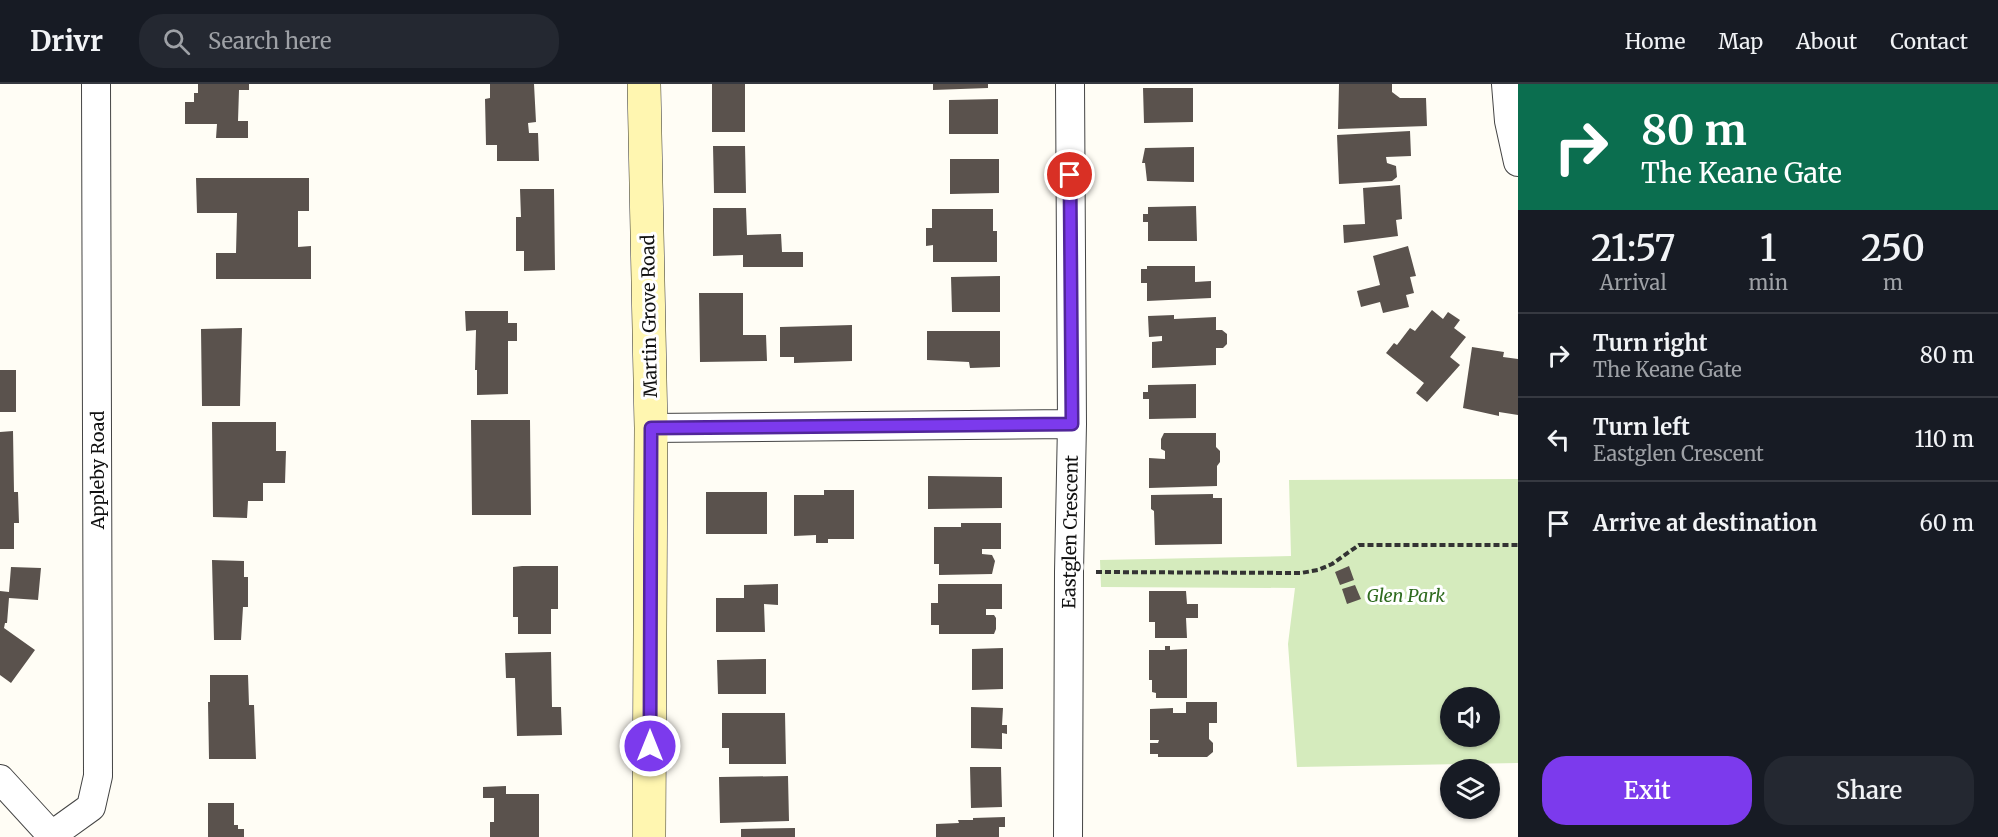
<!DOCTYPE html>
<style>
:root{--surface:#171b24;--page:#242831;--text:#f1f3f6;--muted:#9ea1a6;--line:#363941;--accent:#7c3aed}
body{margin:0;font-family:Merriweather,serif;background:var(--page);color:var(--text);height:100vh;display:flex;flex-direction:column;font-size:22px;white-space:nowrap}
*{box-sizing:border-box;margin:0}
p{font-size:20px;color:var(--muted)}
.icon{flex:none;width:33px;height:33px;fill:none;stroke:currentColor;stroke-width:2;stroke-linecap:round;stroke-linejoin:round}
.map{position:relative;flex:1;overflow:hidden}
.panel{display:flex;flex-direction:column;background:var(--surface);width:480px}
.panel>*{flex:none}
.top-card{background:#0b6e4f;color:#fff;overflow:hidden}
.fabs{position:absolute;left:1440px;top:603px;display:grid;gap:12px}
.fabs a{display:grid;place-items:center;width:60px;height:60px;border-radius:50%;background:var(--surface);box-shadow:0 2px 4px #0004;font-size:30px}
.pin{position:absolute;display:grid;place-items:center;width:51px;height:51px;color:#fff;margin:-26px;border:3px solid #fff;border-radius:50%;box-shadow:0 2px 6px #0007}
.me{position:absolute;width:66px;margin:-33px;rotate:0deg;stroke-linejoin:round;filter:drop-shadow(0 0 4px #0008)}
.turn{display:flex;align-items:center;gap:21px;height:126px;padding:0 24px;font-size:27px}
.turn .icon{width:78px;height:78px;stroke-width:2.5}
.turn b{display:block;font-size:42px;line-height:51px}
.eta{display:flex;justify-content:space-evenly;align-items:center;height:102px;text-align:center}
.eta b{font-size:36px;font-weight:600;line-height:42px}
.primary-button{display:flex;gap:12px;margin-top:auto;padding:12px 24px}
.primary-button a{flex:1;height:69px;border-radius:24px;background:var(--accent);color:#fff;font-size:24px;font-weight:600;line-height:69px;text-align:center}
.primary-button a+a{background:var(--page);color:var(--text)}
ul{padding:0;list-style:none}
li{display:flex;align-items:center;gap:18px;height:84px;padding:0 24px;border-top:2px solid var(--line)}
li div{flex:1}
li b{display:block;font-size:22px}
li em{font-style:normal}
header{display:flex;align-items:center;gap:36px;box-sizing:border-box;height:84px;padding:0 30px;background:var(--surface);border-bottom:2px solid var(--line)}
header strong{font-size:28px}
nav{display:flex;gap:33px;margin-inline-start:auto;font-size:21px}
.search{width:420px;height:54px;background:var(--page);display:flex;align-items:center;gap:15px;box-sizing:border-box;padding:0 21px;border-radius:24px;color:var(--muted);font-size:22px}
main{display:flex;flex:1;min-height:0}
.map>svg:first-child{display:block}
</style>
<header>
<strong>Drivr</strong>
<div class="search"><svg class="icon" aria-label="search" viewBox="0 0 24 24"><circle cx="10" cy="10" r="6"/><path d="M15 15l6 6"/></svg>Search here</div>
<nav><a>Home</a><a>Map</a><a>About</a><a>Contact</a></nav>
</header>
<main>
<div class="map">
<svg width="1518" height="753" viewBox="0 0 1518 753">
<rect width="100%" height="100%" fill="#fffdf5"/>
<path fill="#d5ebbd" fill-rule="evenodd" d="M1518,395V679L1297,683L1288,560L1295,504L1101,503L1100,476L1291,472L1289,396ZM1450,614H1490V652H1450Z"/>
<path fill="#5a524d" d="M198,0H249V6H239L238,37H248V54H216L217,40H185V18H194V9H198Z
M490,0H534L536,38L528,39L529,49H538L539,77H497V61H486L485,15L490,14Z
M712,0H745V48H712Z
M933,0H988V4L933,6Z
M1339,0H1392V8L1400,14H1426L1427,42L1338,45Z
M1143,4H1193V38L1144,39Z
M998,15V50H949V16Z
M1410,47L1411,72L1386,73L1387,79L1396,82L1397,93L1392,97L1339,100L1337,51Z
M713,62H745L746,109H714Z
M1194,63V98L1147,97L1145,79H1142L1145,64Z
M950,75H999V109L950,110Z
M196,94H309V127H298V163L311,162V195H216V169H236L237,129H197Z
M1400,101L1402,135L1396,136L1398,152L1344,159L1343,141L1365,140L1363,104Z
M520,105H554L555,186L524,187V167H516V133H521Z
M1196,122L1197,157H1148V138H1143V130H1148V123Z
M713,124H746L747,151L781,150L782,168H803V183H743V171L713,172Z
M932,125H993V147H997V178H933V161L926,162V144H932Z
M1408,162L1416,192L1410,193L1414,209L1406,211L1409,223L1383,229L1380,218L1361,223L1357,207L1380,201L1373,172Z
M1147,182H1195V198L1211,197V214L1147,217V199H1141V185H1147Z
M1000,192V228H952L951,193Z
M699,209H743V251H766L767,277L700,278Z
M1432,226L1443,235L1448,228L1460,236L1454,244L1466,253L1450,273L1460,281L1427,318L1416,309L1424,299L1386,269L1394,259L1397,261L1410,244L1415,247Z
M465,227H508V239H517V257H508V310L477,311V286H475L476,246L466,247Z
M1174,231V235L1216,233V246H1222L1227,250V260L1223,264H1216V281L1152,284V258L1162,257V252L1149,253L1148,232Z
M852,241V277L794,279V273H780V243Z
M242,244L240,322H202L201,245Z
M927,247H1000V283L970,284L969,278L927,276Z
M1472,263L1504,268L1503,273L1518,275V331L1499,328V332L1463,324Z
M0,286H16V328H0Z
M1196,300V334L1149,335V315H1143V308H1148V301Z
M471,336H530L531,431H472Z
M212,338H276V367H286L285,399H263V417H248L247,434L213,433Z
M13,347L14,408H18L19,439H14V465H0V348Z
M1164,349H1216V363L1220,367V378L1217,382V402L1149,404V374L1165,375V367L1161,365V355Z
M928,392L1002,393V424L928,425Z
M824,406H854V455H828V459H816V451L794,452V411H824Z
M706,408H767V450H706Z
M1213,410V414H1222V460L1155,461L1154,427L1151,425V411Z
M961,439H1001V465H982V470L992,471L995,477L992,490L939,491V480H934V443H961Z
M212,476L244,477V493H248V523H243L241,556H214Z
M522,482H558V525H551V550H518V533H513V483Z
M1349,482L1354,496L1340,501L1335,488Z
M11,483L41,484L38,516L9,514L7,539H5L4,544L35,566L11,599L0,591V507L9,508Z
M778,500V521L764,520L765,548H716V514H744V501Z
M938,500H1002V525H986V531H994L996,534V545L994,550H939V541H931V519H938Z
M1355,501L1361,515L1347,520L1342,505Z
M1149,507H1186L1187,520H1198V534H1186L1187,554H1155V538H1149Z
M1165,562H1170V566L1187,565V614H1156V609L1152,608V596H1149V566H1165Z
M1003,564V605L972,606V565Z
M551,568L552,623H561L562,651L517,652L515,594H506L505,569Z
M766,575V610H718L717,576Z
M210,591H248L249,621H254L256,675H209L208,618H210Z
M1186,618H1217V639H1209V655L1213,659V668L1207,673H1158V670H1150V659H1158L1159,656H1150V625L1173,624V629H1186Z
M971,623L1003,624L1002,641H1007V650L1002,649V665L971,664Z
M722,629H785L786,680H729V664H722Z
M970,683H1001L1002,723L971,724Z
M788,692L789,737L720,739L719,693Z
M506,702V710H539V753H490V738H494V714H483V703Z
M208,719H234V741H238V745H244V753H208Z
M1005,733V743H999V753H936V740L959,739L958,736H973V734Z
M795,744V753H741V745Z"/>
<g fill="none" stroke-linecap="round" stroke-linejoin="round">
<g stroke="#444" stroke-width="30">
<path id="street" d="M1506,0L1509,37L1518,78
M651,344L1072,340
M0,695L53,753
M52,751L91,723L98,692L96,0
M1068,753L1069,488L1072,340L1070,0"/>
</g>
<g stroke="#333" stroke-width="34">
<path id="secondary" d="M644,0L651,344L649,753"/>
</g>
<path stroke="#333" stroke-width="4" stroke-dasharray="6 3" stroke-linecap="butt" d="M1096,488L1301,489L1318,486L1332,480L1359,461H1518"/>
<use href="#street" stroke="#fff" stroke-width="28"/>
<use href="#secondary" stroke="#fff6b0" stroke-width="33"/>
</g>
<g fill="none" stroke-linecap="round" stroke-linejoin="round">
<g stroke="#51269a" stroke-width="15">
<path id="route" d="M650,662L651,344L1072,340L1070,91"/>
</g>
<use href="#route" stroke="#7c3aed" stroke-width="10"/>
</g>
<g text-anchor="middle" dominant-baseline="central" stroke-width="6" stroke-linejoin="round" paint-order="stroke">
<g font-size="18" fill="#111" stroke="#fff">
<text transform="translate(649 232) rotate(-91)">Martin Grove Road</text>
<text transform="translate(97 386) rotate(-90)">Appleby Road</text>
<text transform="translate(1070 448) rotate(-89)">Eastglen Crescent</text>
</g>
<g font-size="18" font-style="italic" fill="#2f6b1f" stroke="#fff">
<text x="1406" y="511">Glen Park</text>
</g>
</g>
</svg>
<div class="fabs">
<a><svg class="icon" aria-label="sound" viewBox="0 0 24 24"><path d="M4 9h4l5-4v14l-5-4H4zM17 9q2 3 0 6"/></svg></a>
<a><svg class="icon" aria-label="layers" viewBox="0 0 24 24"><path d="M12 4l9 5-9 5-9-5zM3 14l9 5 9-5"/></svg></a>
</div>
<div class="pin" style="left:1070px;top:91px;background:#d93025"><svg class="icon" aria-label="arrive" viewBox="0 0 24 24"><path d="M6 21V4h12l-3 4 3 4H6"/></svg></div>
<svg class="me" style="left:650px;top:662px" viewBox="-20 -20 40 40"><circle r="17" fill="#7c3aed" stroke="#fff" stroke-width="3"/><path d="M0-11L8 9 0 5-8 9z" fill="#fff"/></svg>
</div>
<section class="panel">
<div class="top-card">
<div class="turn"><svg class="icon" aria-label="right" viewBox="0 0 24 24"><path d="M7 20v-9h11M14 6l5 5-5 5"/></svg><div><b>80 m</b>The Keane Gate</div></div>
</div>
<div class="eta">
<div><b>21:57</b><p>Arrival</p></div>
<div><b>1</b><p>min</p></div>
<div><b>250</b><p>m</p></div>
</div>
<ul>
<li><svg class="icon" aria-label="right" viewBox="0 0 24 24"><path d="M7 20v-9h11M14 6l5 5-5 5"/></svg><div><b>Turn right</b><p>The Keane Gate</p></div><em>80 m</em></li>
<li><svg class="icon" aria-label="left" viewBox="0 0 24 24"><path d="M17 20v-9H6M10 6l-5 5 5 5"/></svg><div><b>Turn left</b><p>Eastglen Crescent</p></div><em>110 m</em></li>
<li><svg class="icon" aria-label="arrive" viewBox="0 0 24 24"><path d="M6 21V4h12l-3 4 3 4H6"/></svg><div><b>Arrive at destination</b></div><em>60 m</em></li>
</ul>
<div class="primary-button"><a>Exit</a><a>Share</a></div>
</section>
</main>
